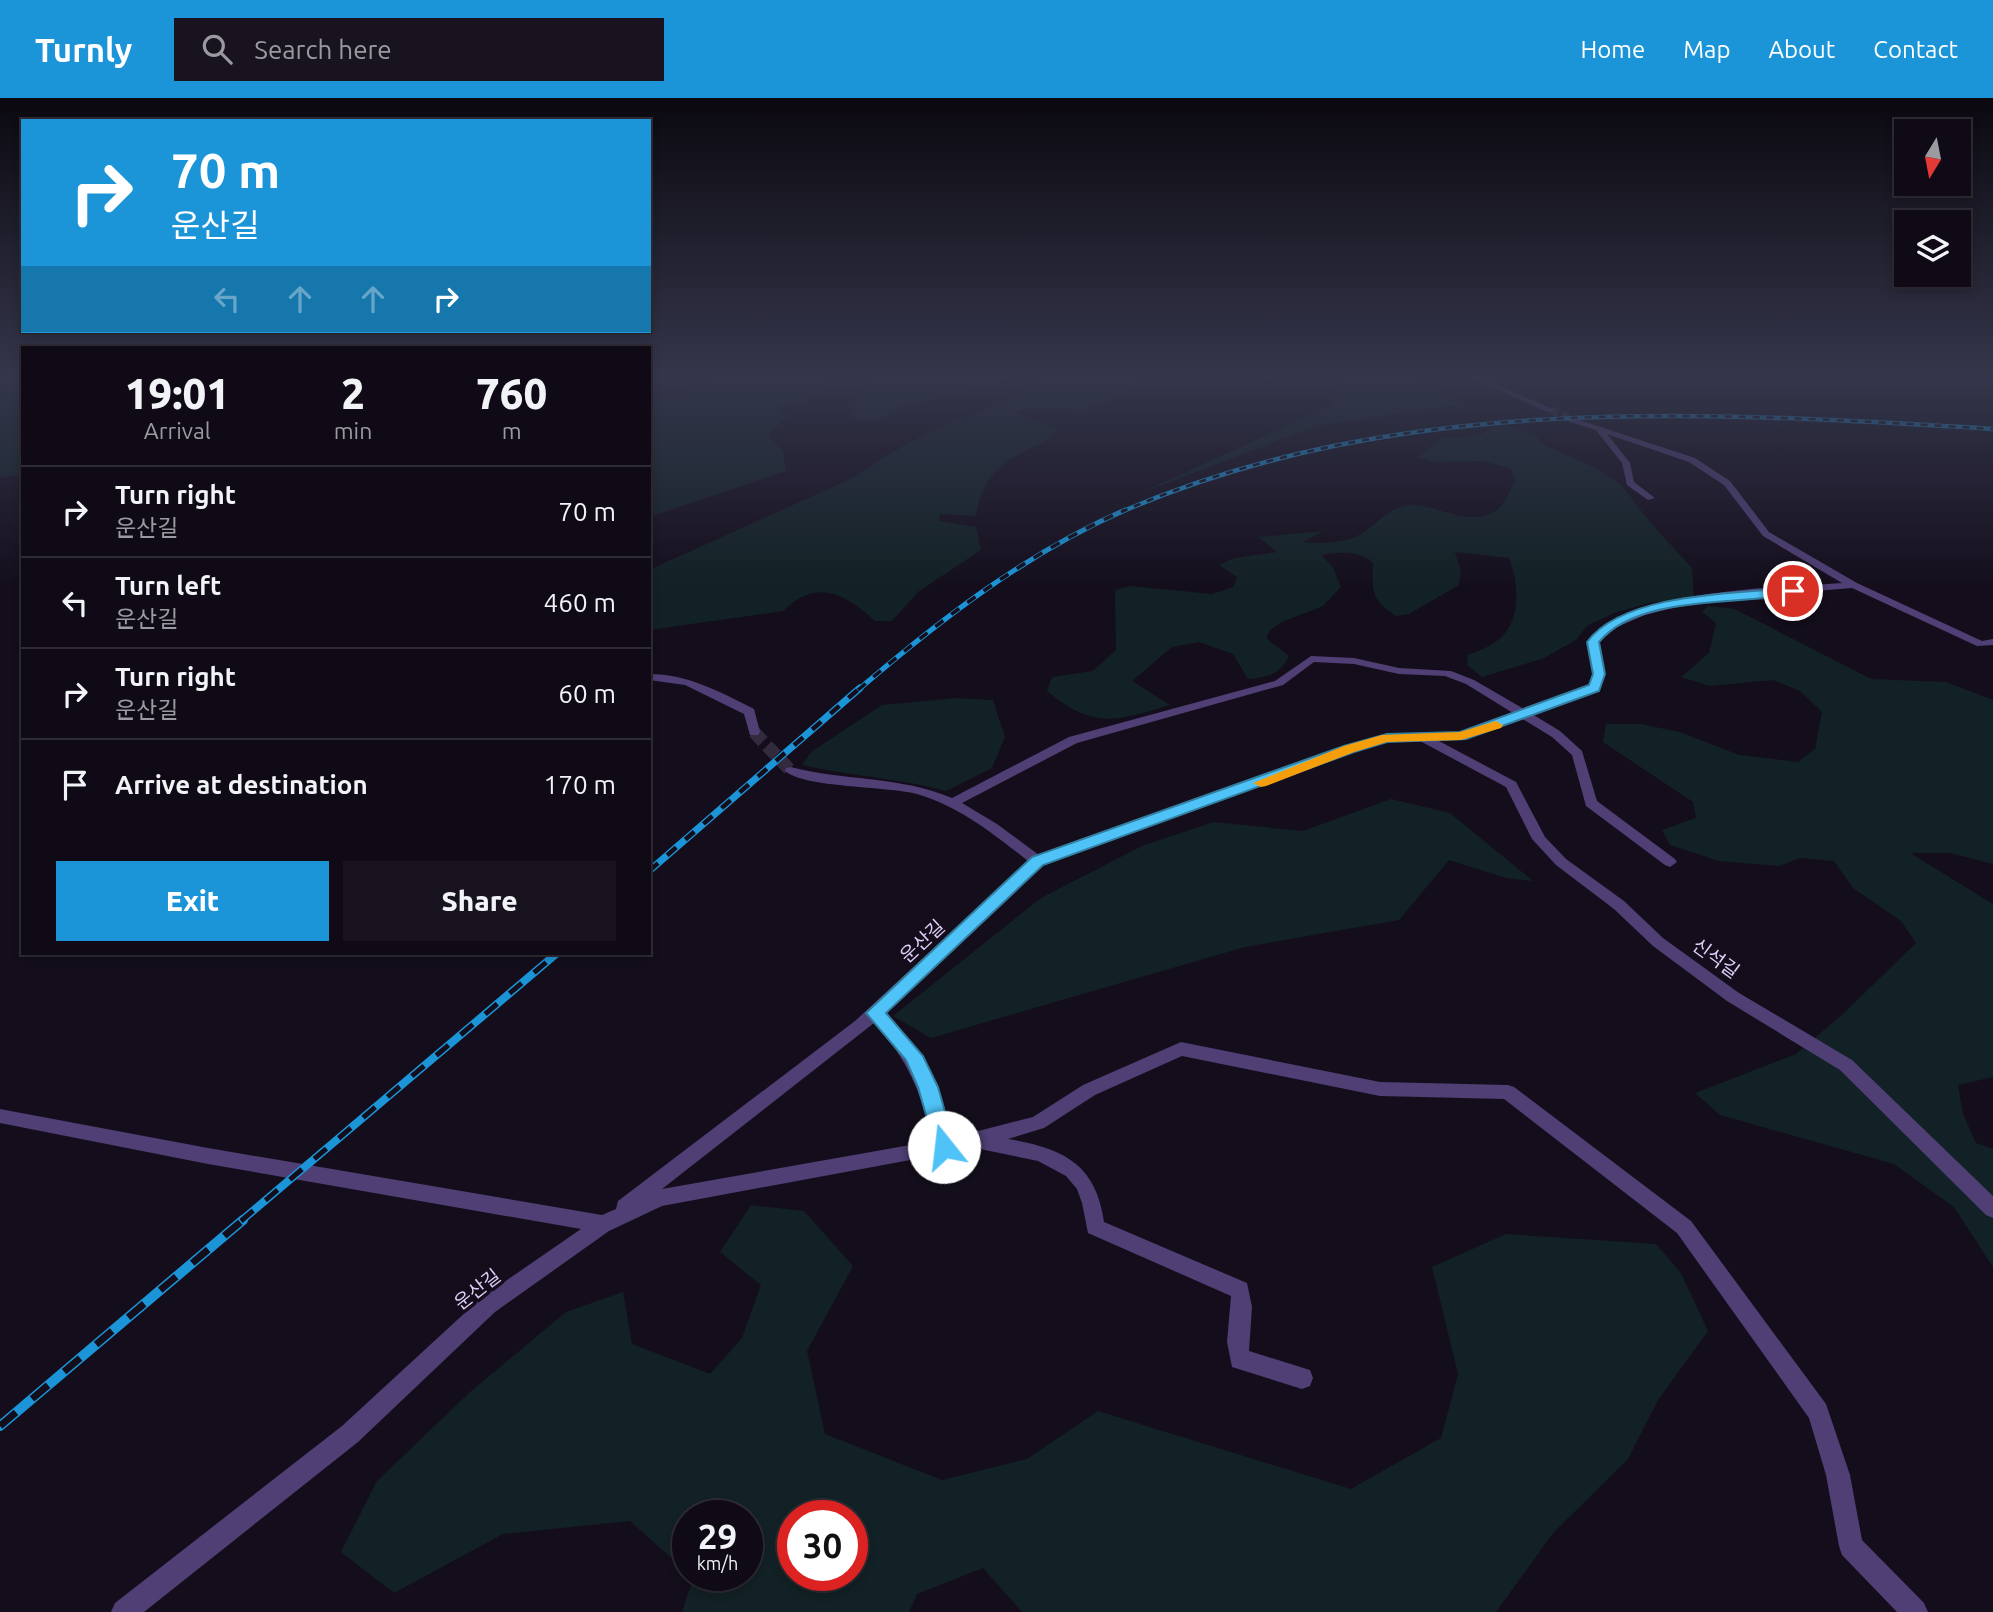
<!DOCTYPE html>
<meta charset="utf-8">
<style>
:root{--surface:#0f0a15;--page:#18131e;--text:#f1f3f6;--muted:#9b9aa0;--line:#2f2b34;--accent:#1c95d8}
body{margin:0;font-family:Ubuntu,"Noto Sans KR",sans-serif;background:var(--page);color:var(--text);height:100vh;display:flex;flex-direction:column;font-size:26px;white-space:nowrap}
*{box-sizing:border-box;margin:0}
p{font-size:23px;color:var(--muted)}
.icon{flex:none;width:38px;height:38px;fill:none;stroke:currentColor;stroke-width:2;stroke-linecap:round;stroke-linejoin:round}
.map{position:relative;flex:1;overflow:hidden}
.side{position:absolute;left:21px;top:248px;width:630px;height:609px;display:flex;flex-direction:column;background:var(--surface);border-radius:0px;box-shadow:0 4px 10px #0003,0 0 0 2px var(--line)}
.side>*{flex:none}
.banner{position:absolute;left:21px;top:21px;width:630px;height:214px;border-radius:0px;box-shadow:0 4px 10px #0003,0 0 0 2px var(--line);background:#1c95d8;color:#fff;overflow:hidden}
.needle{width:46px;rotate:190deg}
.controls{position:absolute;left:1894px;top:21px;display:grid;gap:14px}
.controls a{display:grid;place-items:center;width:77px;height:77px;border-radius:0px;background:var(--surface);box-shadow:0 4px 10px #0003,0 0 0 2px var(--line);font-size:35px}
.speed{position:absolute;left:672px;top:1402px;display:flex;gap:14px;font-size:35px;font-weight:700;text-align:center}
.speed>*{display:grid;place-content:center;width:91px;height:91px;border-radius:50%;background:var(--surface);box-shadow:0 4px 10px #0003,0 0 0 2px var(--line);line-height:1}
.speed small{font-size:18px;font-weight:400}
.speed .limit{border:10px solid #d22;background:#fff;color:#111}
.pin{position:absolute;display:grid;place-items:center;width:60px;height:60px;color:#fff;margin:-30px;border:4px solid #fff;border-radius:50%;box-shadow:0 2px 7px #0007}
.me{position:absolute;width:77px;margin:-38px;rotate:344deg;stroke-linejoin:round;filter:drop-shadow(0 0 5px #0008)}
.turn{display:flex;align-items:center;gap:24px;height:147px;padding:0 35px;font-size:32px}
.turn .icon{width:91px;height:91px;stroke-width:2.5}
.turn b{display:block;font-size:49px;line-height:60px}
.lanes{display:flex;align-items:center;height:66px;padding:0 35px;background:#0003;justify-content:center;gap:35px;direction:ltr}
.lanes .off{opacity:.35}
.eta{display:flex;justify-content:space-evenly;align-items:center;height:119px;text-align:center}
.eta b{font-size:42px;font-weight:800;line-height:49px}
.action{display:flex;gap:14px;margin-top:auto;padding:14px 35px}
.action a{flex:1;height:80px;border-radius:0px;background:var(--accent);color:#fff;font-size:28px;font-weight:800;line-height:80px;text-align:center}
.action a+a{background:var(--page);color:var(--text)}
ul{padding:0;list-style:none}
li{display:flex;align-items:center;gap:21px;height:91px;padding:0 35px;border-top:2px solid var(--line)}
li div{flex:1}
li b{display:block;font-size:26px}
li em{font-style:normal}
header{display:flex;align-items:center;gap:42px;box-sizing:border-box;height:98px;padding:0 35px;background:var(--accent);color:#fff}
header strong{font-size:33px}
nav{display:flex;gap:38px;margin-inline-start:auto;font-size:24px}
.search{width:490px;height:63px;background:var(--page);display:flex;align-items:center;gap:18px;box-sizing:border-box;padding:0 24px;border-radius:0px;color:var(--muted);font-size:26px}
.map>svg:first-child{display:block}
</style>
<header>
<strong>Turnly</strong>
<div class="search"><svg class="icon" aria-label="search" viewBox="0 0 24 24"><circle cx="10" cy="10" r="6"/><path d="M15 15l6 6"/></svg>Search here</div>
<nav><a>Home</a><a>Map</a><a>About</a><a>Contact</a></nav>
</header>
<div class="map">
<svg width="1993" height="1514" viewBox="0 0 1993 1514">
<rect width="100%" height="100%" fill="#140e1c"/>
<path fill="#122125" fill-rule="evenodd" d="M0,277H23V377L0,379Z
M716,277H826C823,303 799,305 777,310L788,318L767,337L783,353L786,373L649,419V300C672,296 704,296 716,277Z
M881,277H1139L1125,293L1084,313L1028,309L1014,315L1057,331C1049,345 1040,345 1026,352C997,367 981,385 976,418L940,416L939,423L976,429L981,452L918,494L892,523H875C845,495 816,480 783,513L649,532V472L846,383L910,344L953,323L1021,300L1046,283L1030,278L1002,282L953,298L904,306L895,315L874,324L852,320L853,309Z
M1348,277H1408L1460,307L1319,327L1136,397L1333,307Z
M1506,328L1534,336L1544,347L1598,371L1622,388L1649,423L1692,470L1694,500L1649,505L1614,515L1587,528L1576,542L1544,560L1482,579L1467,567L1468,557C1478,553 1490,549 1498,542C1522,523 1519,486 1509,460L1455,454L1461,473L1459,487L1409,516L1396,518C1371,501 1372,494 1373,465C1359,452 1339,454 1321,457L1332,468L1341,489L1323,508L1284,523L1271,531L1266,540L1289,558C1280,577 1268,579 1248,581L1233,556L1199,544L1172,549L1132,583L1170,607C1117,623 1094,632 1047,593L1052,579L1093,573L1116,552L1115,492L1130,488L1212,496L1233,489L1237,479L1219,467L1234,460L1277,454L1258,439L1323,433L1303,444C1320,446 1346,445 1361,436C1375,428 1384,414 1401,409C1430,400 1458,428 1490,416C1504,411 1509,394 1515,382L1511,370L1483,363L1435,364L1418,359L1442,340L1478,338L1491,331Z
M1708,508L1735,511L1871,581L1946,584L1993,602V766L1950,755H1910L1993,806V979L1958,987L1963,1016L1976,1045L1993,1051V1169L1954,1109L1894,1066L1720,1017L1695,995L1796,956L1844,915L1916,845L1901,823L1853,790L1834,763L1800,760L1779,768L1719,763L1670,747L1662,732L1696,720L1693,704L1603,644L1606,626H1640L1680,634L1739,657L1798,664L1815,651L1822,614L1800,593L1773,582L1709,588L1681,579L1709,555L1716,525L1702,514Z
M957,600L993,602L1005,639L992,670L946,693C899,680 850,678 802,667L811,654L882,607Z
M1391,701L1450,715L1533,783L1506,780L1449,762L1399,822L1245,849L931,940L893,918L1041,800L1144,747L1214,724L1303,733Z
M751,1107L804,1113L853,1168L807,1253L825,1336L942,1382L1027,1361L1098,1313L1351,1391L1441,1340L1458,1276L1432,1169L1506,1136L1656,1146L1681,1175L1708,1233L1658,1302L1628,1361L1553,1435L1496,1514H1022L983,1470L917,1496L909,1514H682L693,1481L689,1477H747V1418H688V1475L630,1423L503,1436L394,1495L341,1454L377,1383L469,1295L566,1214L623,1194L632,1246L710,1276L742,1240L761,1187L720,1154ZM793,1418H852V1477H793Z"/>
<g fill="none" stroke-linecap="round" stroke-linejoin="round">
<path stroke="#322b3d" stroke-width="8" stroke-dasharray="8 3.5" stroke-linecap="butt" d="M1551,312L1573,322"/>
<path stroke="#322b3d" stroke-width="13" stroke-dasharray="13 6" stroke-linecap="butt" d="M754,634L791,673"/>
<path fill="#4f3f75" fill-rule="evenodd" d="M1464,277H1473L1555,312L1548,314Z
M1573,320L1695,360L1730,383L1769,434L1857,485L1982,543L1993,541V547L1977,548L1852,490L1754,498L1677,509L1645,517L1617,529L1599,544L1605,576L1598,592L1532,616L1560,633L1582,653L1597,703L1675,761L1677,764L1670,769L1665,767L1586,708L1572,657L1552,639L1521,620L1465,641L1437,642L1516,684L1545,739L1566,761L1624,803L1663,840L1739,895L1852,962L1993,1098V1120L1986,1117L1840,972L1727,903L1653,848L1614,811L1556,767L1532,741L1506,689L1420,643L1388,644L1352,654L1042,766L885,915C919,951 937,991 951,1040L1033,1019L1083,987L1181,944L1380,984L1508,987L1514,989L1691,1123L1826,1306L1850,1377L1862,1442L1924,1505L1928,1514H1897L1842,1457L1839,1448L1826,1377L1809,1320L1677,1135L1504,1001L1380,998L1182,958L1095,997L1044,1030L1008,1041C1062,1050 1096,1065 1104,1124L1247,1185L1252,1209L1249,1253L1310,1272L1313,1280L1310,1288L1302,1291L1232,1269L1227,1244L1231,1198L1088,1135L1082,1105L1077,1091L1066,1078L1038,1063L975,1050L662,1108L609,1133L495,1214L358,1344L144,1514H111L115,1505L342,1328L481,1200L581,1131L208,1066L0,1025V1011L208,1050L602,1117L616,1111L618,1103L855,923L1028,763C995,737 959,708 917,696C886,688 805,690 785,673L786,670L791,669C844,683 901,678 952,700L1069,639L1275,583L1311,558L1354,560L1399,570L1451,573L1474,582L1524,611L1589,588L1593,576L1588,543C1636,491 1773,490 1842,485L1763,438L1724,387L1689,364L1607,336L1630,365L1634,384L1655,400L1648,402L1627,387L1622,365L1596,332L1570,324L1569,322ZM1314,564L1354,566L1399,576L1445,578L1466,586L1513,615L1460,634L1387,636L1344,648L1039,757L997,726L962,705L1077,645L1283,587ZM874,925C908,961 921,995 933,1043L662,1091Z
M649,576C688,576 720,594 754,611L760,634L758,637H750L744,616L685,587L649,582Z"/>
<g stroke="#1c95d8" stroke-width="4.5">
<path id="rail-far4" d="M1121,414C1396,295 1701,313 1993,331"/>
</g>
<g stroke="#1c95d8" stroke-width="5">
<path id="rail-far3" d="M858,592C941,521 1025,456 1125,412"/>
</g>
<g stroke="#1c95d8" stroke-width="7">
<path id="rail-far2" d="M649,773L860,590"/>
</g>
<g stroke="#1c95d8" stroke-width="8">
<path id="rail-far1" d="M241,1123L556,856"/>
</g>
<g stroke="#1c95d8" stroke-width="10">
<path id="rail" d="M0,1328L243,1122"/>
</g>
<use href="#rail-far4" stroke="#140e1c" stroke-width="2.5" stroke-dasharray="7" stroke-linecap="butt"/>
<use href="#rail-far3" stroke="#140e1c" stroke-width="3.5" stroke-dasharray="10" stroke-linecap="butt"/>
<use href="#rail-far2" stroke="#140e1c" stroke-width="4.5" stroke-dasharray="12" stroke-linecap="butt"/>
<use href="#rail-far1" stroke="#140e1c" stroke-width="5" stroke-dasharray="16" stroke-linecap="butt"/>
<use href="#rail" stroke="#140e1c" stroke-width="7" stroke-dasharray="21" stroke-linecap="butt"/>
</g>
<linearGradient id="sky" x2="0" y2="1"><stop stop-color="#0b080f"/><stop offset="0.57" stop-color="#34364b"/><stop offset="1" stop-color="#34364b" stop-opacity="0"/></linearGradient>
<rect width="1993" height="489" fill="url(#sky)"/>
<path fill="#4fc3f7" stroke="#337fa1" stroke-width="2" d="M1793,490L1797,491V496C1742,507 1638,496 1599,544L1605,576L1599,593L1466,641L1387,644L1354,654L1043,767L886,915L923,958L938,989L955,1049L952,1055L944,1058L937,1055L918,989L906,962L866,915L1032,759L1344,648L1387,636L1460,634L1589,587L1593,576L1587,544C1623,495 1736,495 1793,490Z"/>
<path fill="#f59e0b" d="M1496,623L1503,627L1501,630L1461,642L1387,644L1354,654L1266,688L1261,689L1253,685L1344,648L1382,637L1460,634Z"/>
<g text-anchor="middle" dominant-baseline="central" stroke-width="7" stroke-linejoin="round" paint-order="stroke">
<g font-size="19" fill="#dfcff9" stroke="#140e1c">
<text transform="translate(922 843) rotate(-43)">운산길</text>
<text transform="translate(1716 860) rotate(36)">신석길</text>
<text transform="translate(477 1191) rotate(-38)">운산길</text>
</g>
</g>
</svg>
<div class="controls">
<a><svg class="needle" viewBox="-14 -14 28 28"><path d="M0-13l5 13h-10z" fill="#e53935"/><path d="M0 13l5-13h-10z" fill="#9b9aa0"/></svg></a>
<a><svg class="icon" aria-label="layers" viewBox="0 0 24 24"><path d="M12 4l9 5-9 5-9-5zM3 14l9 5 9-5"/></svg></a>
</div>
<div class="speed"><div>29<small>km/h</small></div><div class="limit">30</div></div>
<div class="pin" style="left:1793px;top:493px;background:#d93025"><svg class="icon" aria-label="arrive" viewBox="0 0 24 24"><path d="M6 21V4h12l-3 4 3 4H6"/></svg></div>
<svg class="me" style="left:944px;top:1049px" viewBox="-20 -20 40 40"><circle r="19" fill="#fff"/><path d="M0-13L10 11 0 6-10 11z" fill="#4fc3f7"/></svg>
<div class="banner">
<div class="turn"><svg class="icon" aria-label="right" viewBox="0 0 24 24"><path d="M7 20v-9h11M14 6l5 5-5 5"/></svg><div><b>70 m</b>운산길</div></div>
<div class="lanes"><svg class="icon off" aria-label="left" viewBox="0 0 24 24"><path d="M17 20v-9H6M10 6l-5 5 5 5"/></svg><svg class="icon off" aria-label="ahead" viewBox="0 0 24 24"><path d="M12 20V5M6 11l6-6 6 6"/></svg><svg class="icon off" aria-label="ahead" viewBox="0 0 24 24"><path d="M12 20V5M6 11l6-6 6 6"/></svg><svg class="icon" aria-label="right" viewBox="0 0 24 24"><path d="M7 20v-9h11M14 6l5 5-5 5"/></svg></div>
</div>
<section class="side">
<div class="eta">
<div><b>19:01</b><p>Arrival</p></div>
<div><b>2</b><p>min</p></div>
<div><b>760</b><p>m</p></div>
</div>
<ul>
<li><svg class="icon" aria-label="right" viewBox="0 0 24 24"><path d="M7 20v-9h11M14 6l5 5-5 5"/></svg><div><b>Turn right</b><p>운산길</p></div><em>70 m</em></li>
<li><svg class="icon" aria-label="left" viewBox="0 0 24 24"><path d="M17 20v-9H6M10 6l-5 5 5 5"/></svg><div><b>Turn left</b><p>운산길</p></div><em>460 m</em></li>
<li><svg class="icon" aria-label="right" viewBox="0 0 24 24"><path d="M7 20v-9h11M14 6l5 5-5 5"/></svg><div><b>Turn right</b><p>운산길</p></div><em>60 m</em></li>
<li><svg class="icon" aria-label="arrive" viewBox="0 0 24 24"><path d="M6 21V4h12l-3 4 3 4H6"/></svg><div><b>Arrive at destination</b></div><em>170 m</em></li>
</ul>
<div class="action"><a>Exit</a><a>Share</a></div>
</section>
</div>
